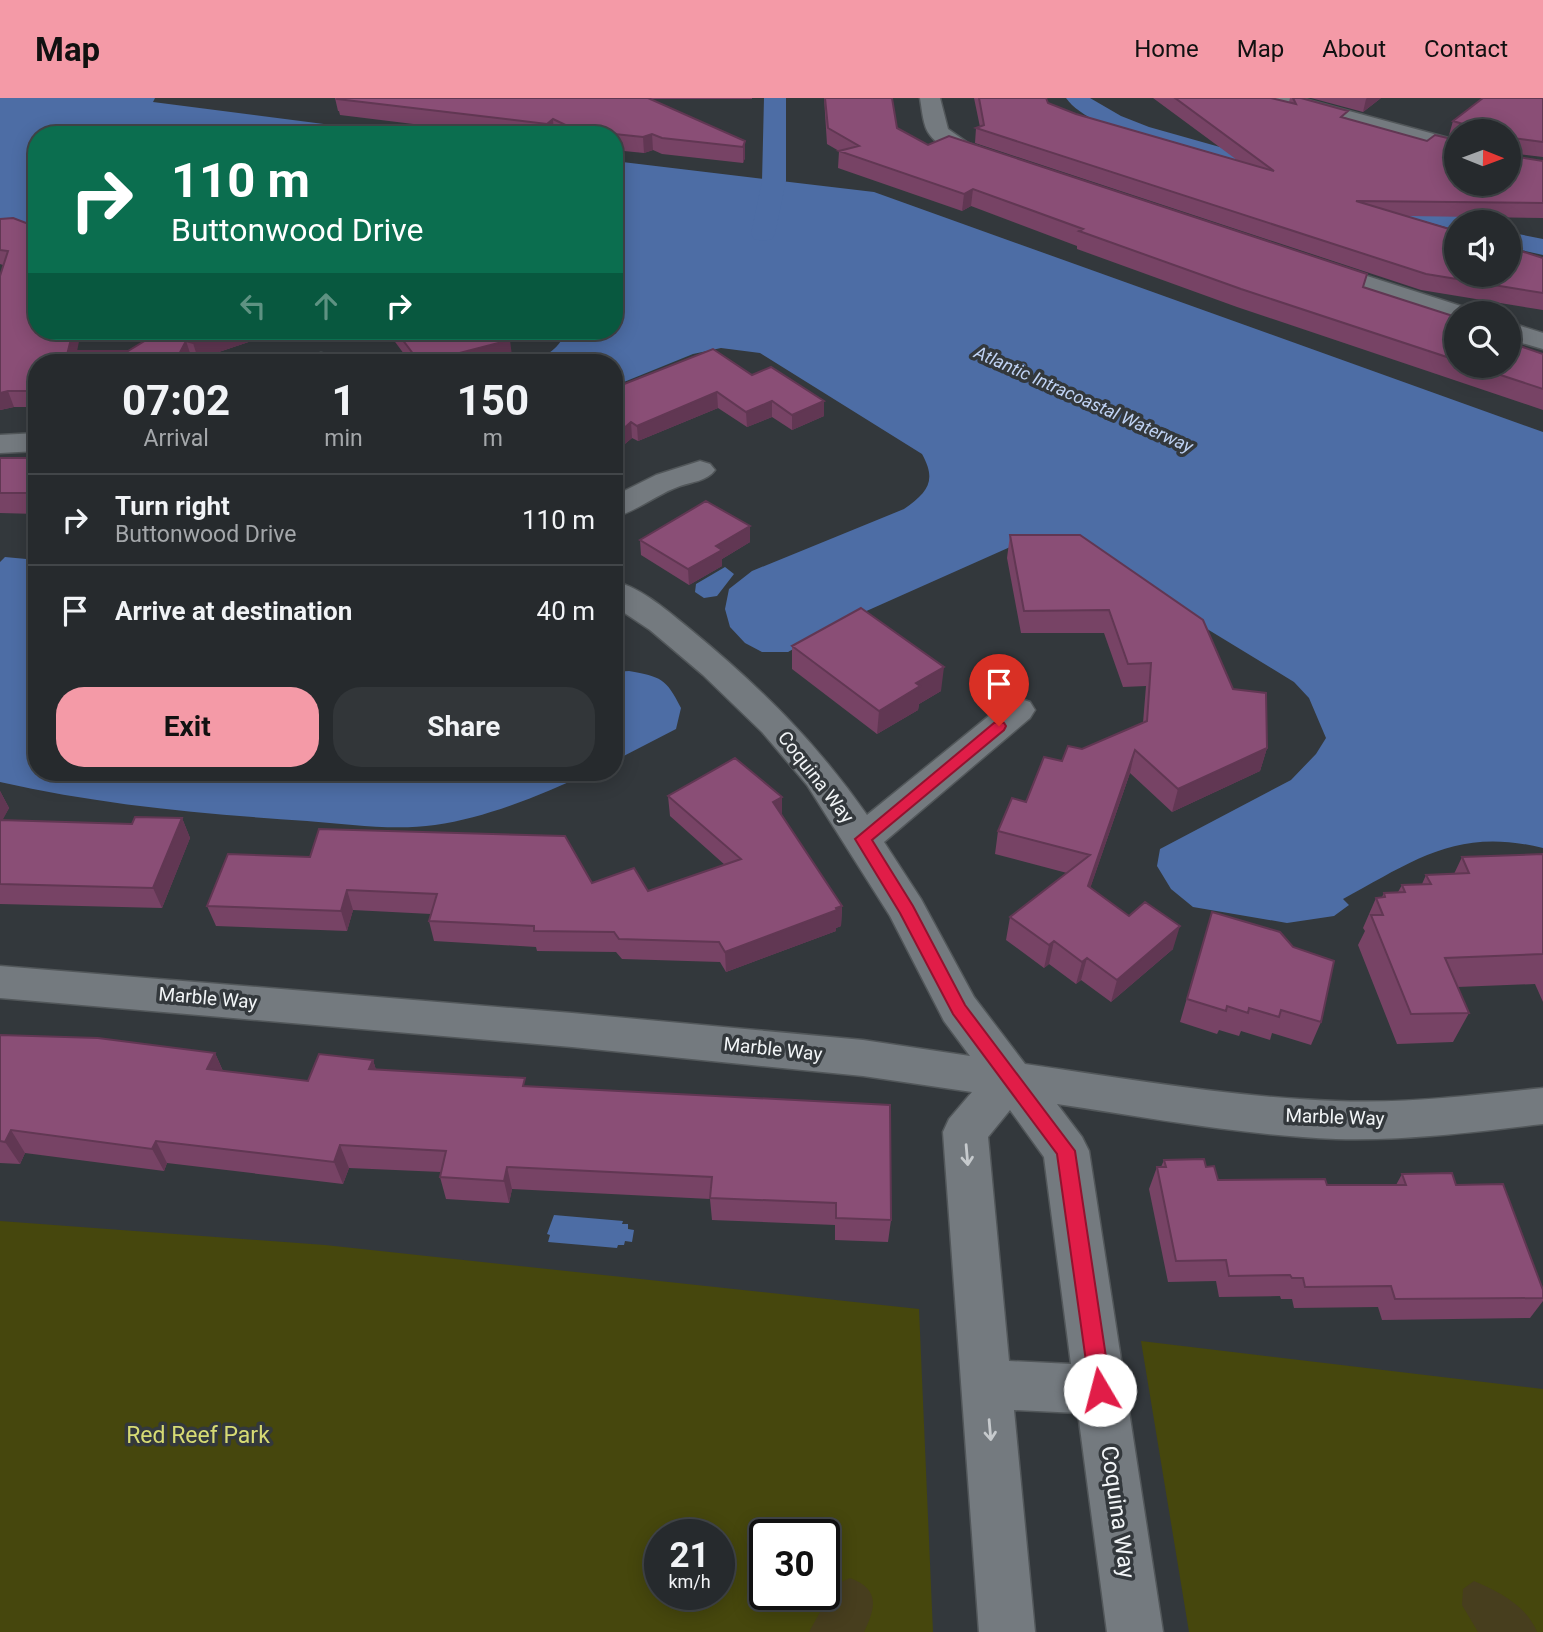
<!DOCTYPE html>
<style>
:root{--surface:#262a2d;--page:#323639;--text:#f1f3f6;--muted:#a4a7aa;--line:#424649;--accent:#f49aa7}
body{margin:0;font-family:Roboto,sans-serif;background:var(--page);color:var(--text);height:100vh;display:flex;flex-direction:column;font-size:26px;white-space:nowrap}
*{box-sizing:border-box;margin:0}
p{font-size:23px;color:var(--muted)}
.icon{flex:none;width:38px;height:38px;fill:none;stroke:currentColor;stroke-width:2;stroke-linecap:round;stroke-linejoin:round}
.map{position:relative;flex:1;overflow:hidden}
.side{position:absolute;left:28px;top:256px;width:595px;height:427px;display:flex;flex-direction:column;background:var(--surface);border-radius:28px;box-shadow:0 4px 18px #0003,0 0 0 2px var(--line)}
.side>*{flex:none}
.banner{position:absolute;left:28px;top:28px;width:595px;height:214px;border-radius:28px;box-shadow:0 4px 18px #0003,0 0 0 2px var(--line);background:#0b6e4f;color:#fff;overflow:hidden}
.needle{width:46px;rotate:91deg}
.fabs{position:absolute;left:1444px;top:21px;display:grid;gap:14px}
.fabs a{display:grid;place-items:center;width:77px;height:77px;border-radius:50%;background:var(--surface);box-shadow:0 4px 18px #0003,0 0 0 2px var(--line);font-size:35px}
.speed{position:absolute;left:644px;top:1421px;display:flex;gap:14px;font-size:35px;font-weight:700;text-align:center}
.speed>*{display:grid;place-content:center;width:91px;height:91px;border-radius:50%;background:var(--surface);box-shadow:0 4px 18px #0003,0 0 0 2px var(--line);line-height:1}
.speed small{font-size:18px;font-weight:400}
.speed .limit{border:4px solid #111;border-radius:10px;background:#fff;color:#111}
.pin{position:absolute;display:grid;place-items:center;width:60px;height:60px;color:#fff;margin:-72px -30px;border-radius:50% 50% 50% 0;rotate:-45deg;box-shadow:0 0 7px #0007}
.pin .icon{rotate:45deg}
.me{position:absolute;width:77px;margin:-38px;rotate:352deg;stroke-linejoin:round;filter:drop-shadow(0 0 5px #0008)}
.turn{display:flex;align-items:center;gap:24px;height:147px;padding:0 28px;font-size:32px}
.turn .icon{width:91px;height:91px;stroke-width:2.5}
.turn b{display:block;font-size:49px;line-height:60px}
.lanes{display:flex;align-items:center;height:66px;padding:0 28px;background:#0003;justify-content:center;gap:35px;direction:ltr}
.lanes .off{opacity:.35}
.eta{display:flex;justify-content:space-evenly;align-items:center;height:119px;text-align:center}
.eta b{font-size:42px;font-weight:700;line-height:49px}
.primary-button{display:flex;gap:14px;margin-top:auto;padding:14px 28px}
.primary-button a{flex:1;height:80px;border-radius:28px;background:var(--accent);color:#111;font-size:28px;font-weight:700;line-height:80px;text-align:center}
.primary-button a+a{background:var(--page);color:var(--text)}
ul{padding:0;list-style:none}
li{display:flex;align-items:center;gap:21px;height:91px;padding:0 28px;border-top:2px solid var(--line)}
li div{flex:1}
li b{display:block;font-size:26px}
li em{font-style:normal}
header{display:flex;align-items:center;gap:42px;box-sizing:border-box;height:98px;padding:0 35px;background:var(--accent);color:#111}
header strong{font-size:33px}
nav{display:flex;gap:38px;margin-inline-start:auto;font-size:24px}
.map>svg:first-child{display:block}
</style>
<header>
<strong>Map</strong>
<nav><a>Home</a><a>Map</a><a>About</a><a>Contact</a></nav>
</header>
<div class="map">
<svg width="1543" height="1534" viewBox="0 0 1543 1534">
<rect width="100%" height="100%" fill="#33383c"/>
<path fill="#46470d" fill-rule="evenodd" d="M0,1123L325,1147L919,1211L933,1534H0ZM660,1437H719V1496H660ZM765,1437H824V1496H765Z
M1141,1243L1543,1291V1534H1189Z"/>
<path fill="#473e1e" d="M850,1480C880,1491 876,1509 864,1534H809L835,1487Z
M1474,1483C1498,1493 1527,1508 1537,1534H1478L1462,1507L1463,1491Z"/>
<path fill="#4d6da5" d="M0,0H155L153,4L409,37H37V127L0,121Z
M614,63L874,94L1543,334V750C1457,729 1415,762 1343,801L1349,807L1334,818L1287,825L1193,809L1171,791L1157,768L1160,751L1291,682L1316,656L1326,640L1309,600L1294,584L1084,456L1019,445L844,523L788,554H762L745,545L730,529L725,511L729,491L752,473L904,411C928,394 937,383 922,356L760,255L721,250L693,256L614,288V264H530C546,258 561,250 565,233H614Z
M5,459L37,462V558L34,569L37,576V674H591C541,697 489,719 435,727C393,733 349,726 307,723C203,716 101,707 0,684V464Z
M725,469L734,476L717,498L704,500L695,494L696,486Z
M629,573C661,579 666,580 681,610L676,631L614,663V574Z
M554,1117L623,1123L622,1126H628V1131L634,1132L632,1144L625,1143L624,1147H618L617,1150L548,1144L550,1137L547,1136Z"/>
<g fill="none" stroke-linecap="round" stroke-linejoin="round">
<path fill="#4d6da5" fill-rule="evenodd" d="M764,0H786V83L775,136L772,141L763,143L754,141L751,136L762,83Z
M1066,0H1090L1121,18L1149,29L1294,70L1298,75L1294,80L1286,82C1237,70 1093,39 1066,0Z
M1382,97L1465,120L1468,124H1456V132L1373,109L1370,104L1373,99Z
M1508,134L1543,141V157L1508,149Z"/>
<g stroke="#52575a" stroke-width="3">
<path id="street" d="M920,0H940L948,31L968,45L999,56L1002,61L999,66C979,71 942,53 930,37C923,29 922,11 920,0Z
M1268,0H1301L1456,42V56L1271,4Z
M1314,161L1467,210L1471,215H1456V222L1449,220L1305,173L1302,168L1305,163Z
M1508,224L1543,235V251L1508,241Z
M321,255L330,257L334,263L306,264L310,258Z
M37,335V353L0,355V337Z
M700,363L710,366L715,372C707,383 692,384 680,388C657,396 638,413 614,419V398L656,377Z
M614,483C642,490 669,514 691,532C759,588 816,644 867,717L1006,604L1018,600L1030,604L1035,612L1030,620L884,744L921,801L974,899L1025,966C1128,981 1232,999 1336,1003C1406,1006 1474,997 1543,990V1026C1474,1034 1405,1043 1336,1041C1242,1037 1150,1020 1057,1006L1082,1039L1089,1053L1163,1534H1107L1078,1315L1014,1312L1035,1534H979L943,1034L949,1021L972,994L863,978L572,949L0,900V868L572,915L863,942L970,958L944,923L890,818L807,687L762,634L703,577L650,532L614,508ZM1010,1012L1044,1059L1071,1266L1009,1263L988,1039Z"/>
</g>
<use href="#street" fill="#747a7f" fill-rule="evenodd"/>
</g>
<path fill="#774365" d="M335,0H752V1H650L745,43V60L743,65L662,56L653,52L644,55L614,52V37H503L340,17L339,13H338Z
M824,0H892L897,30L928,47L1456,219V268H1508L1543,256V312L1237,209L1077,151V148L971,108L962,113L838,70L839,53L827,46Z
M974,0H1046L1048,5L1076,16L1237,62L1153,0H1271L1289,4L1290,0H1301L1347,20L1456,86L1508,33H1456V40L1449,37L1453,23L1543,0V59L1511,55V58L1543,63V120L1407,118L1543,160V212L1421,192L975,45L976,30L980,29Z
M1311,0H1381L1363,14Z
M0,121L77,253H128L161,233H281L198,261L191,258L37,264V309H14L0,312L3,167L0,166Z
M387,233H502L512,258L407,260Z
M752,277L824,318L792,332L772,319L747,329L718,310L638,343L632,340L614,355V290Z
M0,360H37V416L0,415Z
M1010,437L1233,591L1267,650L1260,673L1172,714L1130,675L1090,790L1173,851L1111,904L1081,882L1076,886L1049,866L1044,870L1006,842L1010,819L1067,775L995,756L998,733L1062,663L1082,651L1143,625L1146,588L1123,589L1104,535H1021L1007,460Z
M640,442L750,444L722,461V468L689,487L641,457Z
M792,548L941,593L919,606L918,612L877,636L792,571Z
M0,693L9,710L2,722L132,726L182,720L190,740L162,810L0,806Z
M668,698L782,718L842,808L841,828L836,830V833L726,874L720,864L622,861L616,854L537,853L536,849L434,843L429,823L431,816L353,812L347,833L216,828L207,808L228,756L592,785L648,793L725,767L670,718Z
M1543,756V904L1535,886L1457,889L1469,915L1453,944L1397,946L1358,847L1365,833L1363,830L1376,800L1382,799L1384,795L1398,794L1402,787L1422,786L1426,777L1454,776L1462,759Z
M1212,814L1321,924L1311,947L1272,935L1270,942L1241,933L1239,938L1219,932L1217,936L1180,924Z
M0,937L215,955L223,973L308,983L373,962L376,972L526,989L891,1122L888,1144L835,1142V1127L712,1122L710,1101L512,1091L509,1105L446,1101L440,1079L441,1074L349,1070L343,1086L167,1065L164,1073L25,1055L20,1066L0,1065Z
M1164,1062L1206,1069L1218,1082L1327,1087H1396L1402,1076L1456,1087L1543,1192V1203L1530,1220L1382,1222L1378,1209L1294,1210L1292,1201H1281L1280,1198L1219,1199L1216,1183L1168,1184L1149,1091L1157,1069H1161Z"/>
<path fill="#613753" d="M1367,0H1381L1363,14L1366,1Z
M553,21L554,37H548L547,26Z
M652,36L653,52L644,55L643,39Z
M745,43V60L743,65V49Z
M973,91L971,108L962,113L964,96Z
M73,233H81L75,264L68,253Z
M230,233H281L198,261L193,245Z
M510,242L512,258L488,264H454L459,255Z
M186,243L191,258L188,264H175Z
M8,293L14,309L0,312V295Z
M717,294L718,310L638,343L637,328Z
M772,303V319L747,329L746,314Z
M824,303V318L792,332V317Z
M631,324L632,340L614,355V339Z
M750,428V444L722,461V468L689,487L688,471L716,448Z
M944,569L941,593L919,606L918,612L877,636L879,613L916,585Z
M1267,650L1260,673L1172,714L1178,691Z
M1135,652L1130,675L1083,811L1088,788Z
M0,693L9,710L0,727Z
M782,699V719L773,704Z
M182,720L190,740L162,810L153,790Z
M347,792L353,812L347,833L341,813Z
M842,808L841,828L836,830V833L726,874L725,854Z
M1180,828L1173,851L1111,904L1117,882Z
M1054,843L1049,866L1044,870L1049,847Z
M1087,860L1081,882L1076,886L1082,864Z
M215,955L225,978L207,971Z
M373,962L380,985L369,971Z
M11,1032L25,1055L20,1066L5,1044Z
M156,1043L167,1065L164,1073L152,1051Z
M340,1047L349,1070L343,1086L334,1064Z
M507,1069L512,1091L509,1105L504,1083Z"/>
<path fill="#8a4e76" stroke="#613753" stroke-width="2" d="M338,0H648L745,43L743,49L662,40L652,36L643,39L576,32L553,21L547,26L337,1Z
M825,0H892L897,30L928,47L949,38L1367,176L1363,189L1456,219V262L1241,191L1079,133L1083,131L973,91L964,96L839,53L859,48L828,30Z
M979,0H1046L1048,5L1076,16L1274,73L1175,0H1271L1296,6L1293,0H1301L1348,13L1341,19L1427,43L1435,37L1456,42V86H1508V33H1462L1463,26L1453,23L1483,0H1543V44L1513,40L1510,43L1511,58L1543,63V105L1356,103L1456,133V177H1508V149L1543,160V195L1426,176L976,30L984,27Z
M13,120L26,125L37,126V233H73L68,253H128L161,233H230L193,245L186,243L175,264H37V293H8L0,295V178L8,153L0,152V121Z
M396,233H502L510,242L459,255L454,264H395L414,257Z
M1508,244L1543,256V291L1473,268H1508Z
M713,251L752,277L771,269L824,303L792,317L772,303L746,314L717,294L637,328L631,324L614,339V317L620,316L614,312V290Z
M0,360H37V395H0Z
M706,403L750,428L716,448L722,452L688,471L640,442Z
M1010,437H1080L1203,522L1233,591L1266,595L1267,650L1178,691L1135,652L1088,788L1129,818L1145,804L1180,828L1117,882L1087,860L1082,864L1054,843L1049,847L1010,819L1090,757L998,733L1012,700L1026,704L1044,659L1062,663L1068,648L1082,651L1147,623L1151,565L1128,566L1109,512L1024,513Z
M861,510L944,569L916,585L920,588L879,613L792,548Z
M735,660L782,699L773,704L842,808L836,810L837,812L725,854L719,844L619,841L614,834L534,833V828L429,823L437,796L347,792L341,813L207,808L228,756L310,759L319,731L565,738L592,785L634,770L648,793L741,761L668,698Z
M135,719L182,720L153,790L0,786V722L132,726Z
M1543,756V856L1445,860L1469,915L1411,916L1371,817H1383L1376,800L1385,799L1384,795L1405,794L1402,787L1431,786L1426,777L1469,775L1462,759Z
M1212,814L1280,834L1293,849L1334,863L1321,924L1281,912L1279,919L1249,910L1248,915L1227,908L1226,913L1187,901Z
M0,937L98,940L215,955L207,971L308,983L319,956L373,962L369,971L525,980L523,988L890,1007L891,1122L836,1120V1105L710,1100L712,1079L507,1069L504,1083L440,1079L446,1053L340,1047L334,1064L156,1043L152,1051L11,1032L5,1044L0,1043Z
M1204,1061L1206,1069L1214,1068L1218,1082L1325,1081L1327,1087H1406L1402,1076L1452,1075L1456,1087L1503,1086L1543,1192V1200L1395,1201L1391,1188L1305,1189L1303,1180H1292L1290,1177L1229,1178L1226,1162L1176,1163L1157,1069H1166L1164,1062Z"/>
<defs><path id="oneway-shaft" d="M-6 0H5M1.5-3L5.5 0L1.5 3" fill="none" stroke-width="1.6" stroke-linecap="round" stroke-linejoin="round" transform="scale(1.75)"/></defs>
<g stroke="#c6cacd">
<use href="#oneway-shaft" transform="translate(967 1057) rotate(85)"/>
<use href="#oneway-shaft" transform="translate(990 1332) rotate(85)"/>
</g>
<path fill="#e11d48" stroke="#92132f" stroke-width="2" d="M999,624L1004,625L1006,628L1004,632L872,742L913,808L965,907L1075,1053L1111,1292L1108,1299L1100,1302L1093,1299L1090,1292L1057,1056L953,916L900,815L855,741L994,625Z"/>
<g text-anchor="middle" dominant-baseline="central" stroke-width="7" stroke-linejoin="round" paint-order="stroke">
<g font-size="18" font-style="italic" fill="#c0d3f4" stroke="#33383c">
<text transform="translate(1084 301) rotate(24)">Atlantic Intracoastal Waterway</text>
</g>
<g font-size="19" fill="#f2f5f7" stroke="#33383c">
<text transform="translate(816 679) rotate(52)">Coquina Way</text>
<text transform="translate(208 900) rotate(5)">Marble Way</text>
<text transform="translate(773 951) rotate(6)">Marble Way</text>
<text transform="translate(1335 1019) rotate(2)">Marble Way</text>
</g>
<g font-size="23" fill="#d7db74" stroke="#33383c">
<text x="198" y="1337">Red Reef Park</text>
</g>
<g font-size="23" fill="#f2f5f7" stroke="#33383c">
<text transform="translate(1118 1414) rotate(82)">Coquina Way</text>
</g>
</g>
</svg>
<div class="fabs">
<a><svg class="needle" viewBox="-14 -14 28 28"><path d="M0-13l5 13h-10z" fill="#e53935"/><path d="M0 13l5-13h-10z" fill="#a4a7aa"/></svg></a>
<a><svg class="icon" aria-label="sound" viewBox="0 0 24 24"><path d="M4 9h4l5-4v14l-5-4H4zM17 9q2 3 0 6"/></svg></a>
<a><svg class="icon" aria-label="search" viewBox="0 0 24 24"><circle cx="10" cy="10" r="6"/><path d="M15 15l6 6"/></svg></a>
</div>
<div class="speed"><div>21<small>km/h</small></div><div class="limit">30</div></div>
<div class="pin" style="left:999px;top:628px;background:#d93025"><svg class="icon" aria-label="arrive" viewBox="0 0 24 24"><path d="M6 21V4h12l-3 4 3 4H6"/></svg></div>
<svg class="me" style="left:1100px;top:1292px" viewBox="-20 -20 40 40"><circle r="19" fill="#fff"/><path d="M0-13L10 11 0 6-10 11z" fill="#e11d48"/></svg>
<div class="banner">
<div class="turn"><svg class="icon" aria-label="right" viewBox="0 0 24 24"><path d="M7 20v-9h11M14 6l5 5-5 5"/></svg><div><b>110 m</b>Buttonwood Drive</div></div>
<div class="lanes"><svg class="icon off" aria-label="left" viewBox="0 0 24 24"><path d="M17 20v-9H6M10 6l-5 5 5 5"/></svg><svg class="icon off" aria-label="ahead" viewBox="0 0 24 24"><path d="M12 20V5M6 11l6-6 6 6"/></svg><svg class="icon" aria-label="right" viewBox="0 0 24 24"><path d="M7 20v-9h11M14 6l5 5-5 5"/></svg></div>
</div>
<section class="side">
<div class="eta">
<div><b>07:02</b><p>Arrival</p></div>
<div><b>1</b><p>min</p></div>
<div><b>150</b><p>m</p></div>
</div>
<ul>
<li><svg class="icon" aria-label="right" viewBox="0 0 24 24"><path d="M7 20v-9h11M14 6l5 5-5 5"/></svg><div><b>Turn right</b><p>Buttonwood Drive</p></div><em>110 m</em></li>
<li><svg class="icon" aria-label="arrive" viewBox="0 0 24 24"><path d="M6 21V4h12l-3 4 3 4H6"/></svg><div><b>Arrive at destination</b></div><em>40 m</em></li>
</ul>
<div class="primary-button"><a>Exit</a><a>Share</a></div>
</section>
</div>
